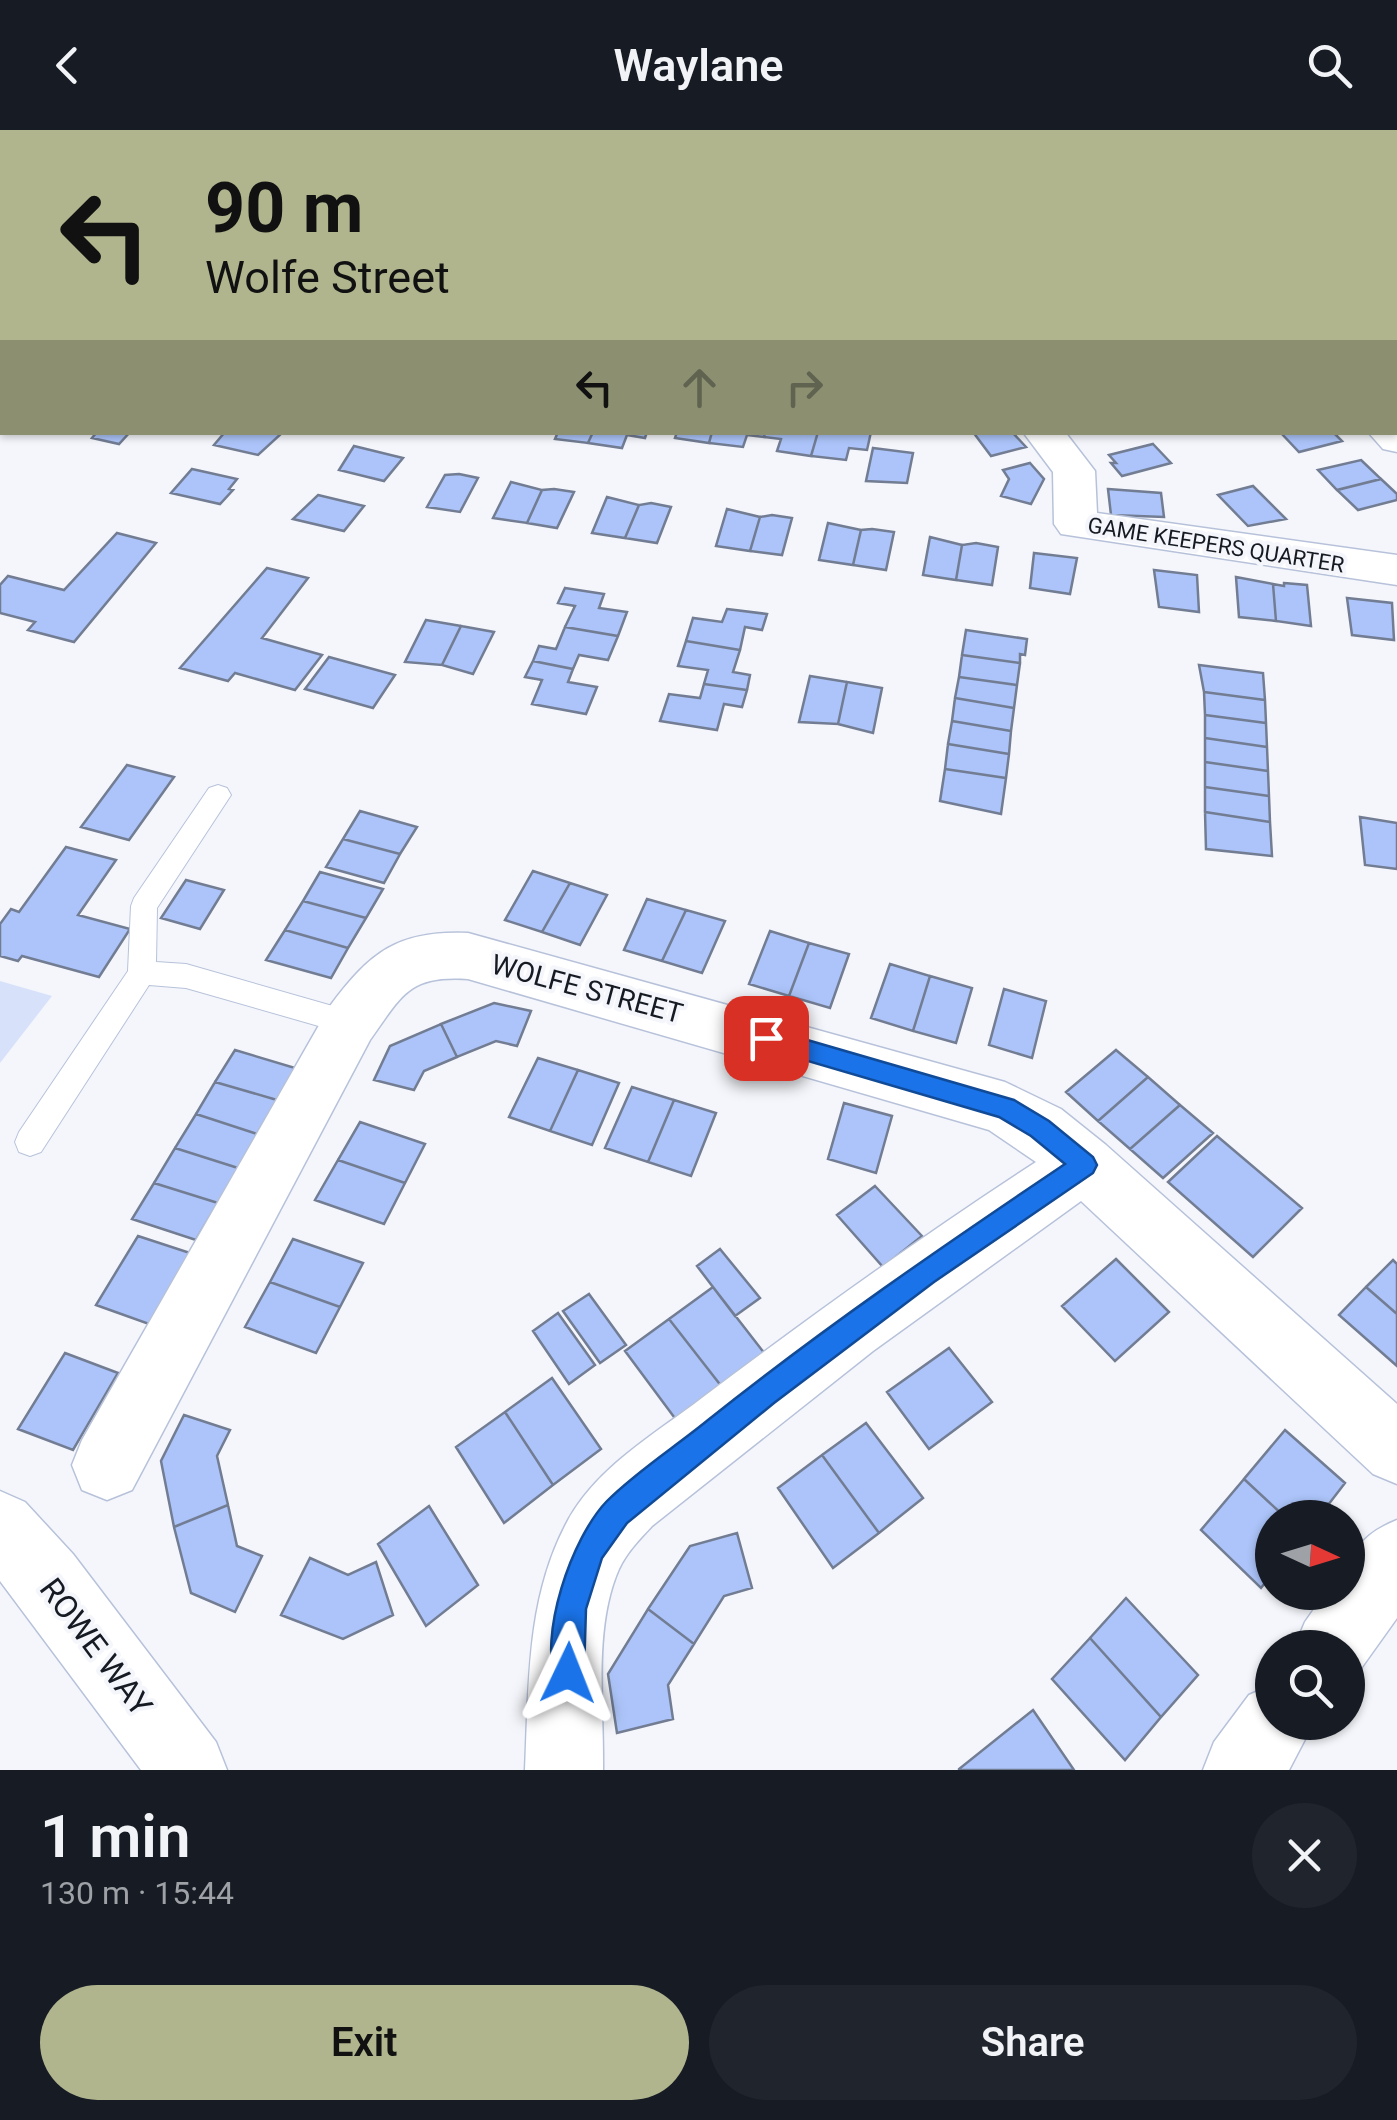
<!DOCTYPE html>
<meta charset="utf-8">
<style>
:root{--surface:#171b24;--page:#20242c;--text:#f1f3f6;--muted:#9ea1a6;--accent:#b0b58e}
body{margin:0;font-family:Roboto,sans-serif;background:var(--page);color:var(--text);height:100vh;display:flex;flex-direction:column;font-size:38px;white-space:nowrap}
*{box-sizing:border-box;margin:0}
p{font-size:32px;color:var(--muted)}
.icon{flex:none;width:55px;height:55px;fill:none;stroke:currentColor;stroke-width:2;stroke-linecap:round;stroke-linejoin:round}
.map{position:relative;height:1640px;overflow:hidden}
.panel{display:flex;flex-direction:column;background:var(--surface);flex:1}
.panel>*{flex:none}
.top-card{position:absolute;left:0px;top:0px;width:1398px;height:305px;box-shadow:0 2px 8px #0004;background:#b0b58e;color:#111;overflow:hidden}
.needle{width:65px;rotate:94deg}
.controls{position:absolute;left:1255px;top:1370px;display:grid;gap:20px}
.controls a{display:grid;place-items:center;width:110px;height:110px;border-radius:50%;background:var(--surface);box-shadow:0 2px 8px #0004;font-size:50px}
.pin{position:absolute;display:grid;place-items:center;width:85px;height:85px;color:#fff;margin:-42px;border-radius:20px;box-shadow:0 5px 15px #0006}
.me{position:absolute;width:110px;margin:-55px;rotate:2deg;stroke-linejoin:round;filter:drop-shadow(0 0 8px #0008)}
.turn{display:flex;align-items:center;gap:35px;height:210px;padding:0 40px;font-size:45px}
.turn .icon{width:130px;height:130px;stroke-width:2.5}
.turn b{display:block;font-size:70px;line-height:85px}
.lanes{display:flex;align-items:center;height:95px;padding:0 40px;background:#0003;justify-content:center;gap:50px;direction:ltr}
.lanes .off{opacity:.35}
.round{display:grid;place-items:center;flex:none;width:105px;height:105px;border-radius:52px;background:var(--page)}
.summary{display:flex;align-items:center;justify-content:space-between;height:170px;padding:0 40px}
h1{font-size:60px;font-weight:600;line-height:75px}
.button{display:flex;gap:20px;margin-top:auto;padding:20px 40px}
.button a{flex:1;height:115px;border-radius:60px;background:var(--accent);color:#111;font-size:40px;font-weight:600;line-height:115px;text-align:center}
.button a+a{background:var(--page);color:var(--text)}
header{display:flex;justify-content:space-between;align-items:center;height:130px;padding:0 40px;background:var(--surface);font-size:45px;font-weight:600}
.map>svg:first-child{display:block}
</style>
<header><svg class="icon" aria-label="back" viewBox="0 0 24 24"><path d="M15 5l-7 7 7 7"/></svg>Waylane<svg class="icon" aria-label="search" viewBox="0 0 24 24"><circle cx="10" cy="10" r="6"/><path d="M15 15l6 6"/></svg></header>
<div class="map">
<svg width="1397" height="1640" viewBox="0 0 1397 1640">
<rect width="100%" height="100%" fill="#f4f6fb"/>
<path fill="#d7e2fa" d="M0,851L52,866L0,933Z"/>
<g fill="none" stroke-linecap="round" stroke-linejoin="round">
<path fill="#7a96d5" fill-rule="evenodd" d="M1280,0H1290L1291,2H1282Z
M1395,11L1397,12V18L1395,17Z"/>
</g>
<path fill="#acc4f9" stroke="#727d93" stroke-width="2.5" d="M97,302H130L119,314L92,308Z
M225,302H282V303L258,325L214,315Z
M558,302H593L588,313L555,309Z
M593,302H647L645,308L627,305L622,318L588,313Z
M677,302H712L709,313L675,308Z
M712,302H765L764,307L747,305L743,317L709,313Z
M765,302H818L811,326L777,321L781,309L764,307Z
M818,302H871L867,320L849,318L846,330L811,326Z
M973,302H1012L1026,317L991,326Z
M1333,302L1342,311L1299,322L1281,303Z
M1153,314L1171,333L1122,346L1111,333H1116L1109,325Z
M354,316L403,328L384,351L339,340Z
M873,318L913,323L907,353L866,351Z
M1361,330L1381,349L1337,360L1318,340Z
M1030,333L1044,349L1031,374L1001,366L1009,349L1003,340Z
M192,339L237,349L229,359L233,360L220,374L171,363Z
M459,344L478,348L460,382L427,377L445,345Z
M1381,349L1397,364V370L1358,380L1337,360Z
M511,352L542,360L527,393L493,388Z
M1253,356L1286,389L1248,396L1218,365Z
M554,359L574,362L557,398L527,393L542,360Z
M1108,359L1161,363L1164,387L1111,385Z
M318,365L364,376L344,401L293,389Z
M607,367L639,375L625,408L592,403Z
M651,373L671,377L657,413L625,408L639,375Z
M727,379L760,387L750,421L716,416Z
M772,385L792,388L782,425L750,421L760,387Z
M828,393L861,400L853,435L819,430Z
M872,399L894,402L886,440L853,435L861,400Z
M117,403L156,413L74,512L28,500L35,492L0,483V455L8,446L64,460Z
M930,407L962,415L956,450L923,445Z
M976,413L998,417L992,455L956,450L962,415Z
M1034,423L1077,428L1070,464L1030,458Z
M267,438L308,448L262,508L322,525L295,560L235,543L228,551L180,538Z
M1154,440L1197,445L1199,482L1159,477Z
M1236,447L1273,454L1276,491L1239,487Z
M1284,453L1307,455L1311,496L1276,491L1273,454L1284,456Z
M565,458L604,464L599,478L627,482L618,506L565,497L575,476L558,473Z
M1347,468L1392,473L1394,510L1352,505Z
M727,479L767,484L762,500L745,497L740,520L686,511L693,488L722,492Z
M426,490L461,496L442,535L405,532Z
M461,496L494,502L473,544L442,535Z
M565,497L618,506L608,530L579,525L573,539L533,531L539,516L556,519Z
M966,500L1027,509L1025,525L1020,524V533L962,525Z
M686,511L740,520L733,542L750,545L747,560L704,554L708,540L678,536Z
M962,525L1020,533L1017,555L959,547Z
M329,527L395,545L373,578L305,559Z
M533,531L573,539L568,552L597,557L586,584L532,574L542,550L525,547Z
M1199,535L1263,543L1265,570L1204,562Z
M810,546L847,552L838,594L799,592Z
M959,547L1017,555L1014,578L955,568Z
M847,552L882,558L873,603L838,594Z
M704,554L747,560L742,577L724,574L717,600L660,591L669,564L700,568Z
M1204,562L1265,570L1266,593L1205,585Z
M955,568L1014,578L1011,601L952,591Z
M1205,585L1266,593L1267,617L1205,608Z
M952,591L1011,601L1009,624L948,614Z
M1205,608L1267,617L1268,641L1205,632Z
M948,614L1009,624L1006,648L945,639Z
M1205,632L1268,641L1269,666L1205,657Z
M127,635L174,647L129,710L81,697Z
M945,639L1006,648L1001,684L940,671Z
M1205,657L1269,666L1270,692L1205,682Z
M360,681L417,697L400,724L343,709Z
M1205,682L1270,692L1272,726L1206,719Z
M1360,687L1397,693V739L1365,735Z
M343,709L400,724L384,753L326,737Z
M66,717L116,730L78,785L130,799L99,847L22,826L18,831L0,826V794L11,779L19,782Z
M533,741L570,753L542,802L505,790Z
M320,742L383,759L366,788L303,771Z
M186,750L224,760L200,799L161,788Z
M570,753L607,765L580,815L542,802Z
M647,769L686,780L662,831L624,820Z
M303,771L366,788L348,818L285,800Z
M686,780L725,791L702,843L662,831Z
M285,800L348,818L331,848L266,830Z
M770,801L809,813L789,866L749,854Z
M809,813L849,824L830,878L789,866Z
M890,834L930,846L913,901L871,888Z
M930,846L972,858L956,913L913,901Z
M1004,859L1046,871L1032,928L989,915Z
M494,873L531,881L517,916L496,911L457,927L441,894Z
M441,894L457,927L424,941L414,960L374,950L390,916Z
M235,920L295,938L277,970L215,952Z
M1116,920L1148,947L1098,991L1066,962Z
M538,928L578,940L550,1001L509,987Z
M578,940L619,953L592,1015L550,1001Z
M1148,947L1180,975L1130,1019L1098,991Z
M215,952L277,970L257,1004L196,984Z
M632,957L674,970L648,1032L605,1018Z
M674,970L716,983L691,1046L648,1032Z
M844,973L892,986L876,1043L828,1029Z
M1180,975L1213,1003L1163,1048L1130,1019Z
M196,984L257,1004L238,1038L175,1018Z
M360,992L425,1014L405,1053L338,1030Z
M1217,1006L1302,1078L1253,1127L1168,1052Z
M175,1018L238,1038L218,1073L154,1053Z
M338,1030L405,1053L384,1094L315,1070Z
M154,1053L218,1073L196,1110L132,1089Z
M875,1056L922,1106L883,1137L837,1085Z
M138,1106L190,1123L149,1194L96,1175Z
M293,1109L363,1133L340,1177L270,1152Z
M720,1119L760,1168L735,1186L697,1136Z
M1116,1129L1169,1182L1115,1231L1062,1176Z
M1393,1130L1397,1134V1184L1366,1157Z
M270,1152L340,1177L316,1223L245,1197Z
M713,1157L765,1224L722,1257L669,1189Z
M1366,1157L1397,1184V1236L1339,1185Z
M589,1164L626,1215L600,1233L563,1181Z
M558,1183L595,1235L569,1254L533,1201Z
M669,1189L722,1257L677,1291L625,1221Z
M949,1218L992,1272L929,1319L887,1262Z
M65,1223L118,1243L73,1320L18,1299Z
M552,1248L601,1319L553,1355L505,1282Z
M505,1282L553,1355L504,1393L456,1317Z
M184,1285L230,1300L217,1326L228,1375L174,1397L161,1331Z
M866,1293L923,1368L879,1403L822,1325Z
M1285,1300L1345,1353L1318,1388H1286L1244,1349Z
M822,1325L879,1403L833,1438L778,1358Z
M1244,1349L1286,1388H1272V1444L1261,1458L1201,1400Z
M228,1375L237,1416L262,1426L235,1482L191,1463L174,1397Z
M429,1376L478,1455L426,1496L378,1414Z
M737,1403L752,1458L724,1466L694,1514L648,1479L690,1416Z
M310,1428L348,1445L376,1432L393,1485L343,1509L281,1485Z
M1126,1468L1198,1545L1161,1587L1090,1508Z
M648,1479L694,1514L668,1555L673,1589L617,1603L608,1544Z
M1090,1508L1161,1587L1125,1630L1052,1549Z
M1033,1580L1074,1640H959V1639Z"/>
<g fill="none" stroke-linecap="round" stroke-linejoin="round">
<g stroke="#b7c2da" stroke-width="2">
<path id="lane" d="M1200,0H1218L1219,2H1202Z
M218,655L227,658L231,665L157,778L156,832L186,834L350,881L360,884L364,893L360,902L350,905L186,858L149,855L41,1022L30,1026L19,1022L15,1012L19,1002L128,841L131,776L134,768L209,658Z"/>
</g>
<g stroke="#b7c2da" stroke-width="3">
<path id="street" d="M981,0H1015L1016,2H983Z
M1395,291L1397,292V322L1383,319L1368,302H1395Z
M1023,302H1065L1095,341L1097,383L1397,425V455L1061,404L1054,394L1053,342Z
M468,803L1005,952L1061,979L1106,1015L1397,1274V1354L1373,1344L1081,1071L873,1221L652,1396C640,1409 627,1422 619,1439C593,1498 604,1577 603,1640H525C529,1556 526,1472 565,1396C593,1339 654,1305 702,1268C811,1186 922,1106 1036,1032L989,1000L468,849C409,845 402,865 370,910L132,1360L107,1370L82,1360L72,1335L82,1310L330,876C370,822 398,800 468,803Z
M0,1361L25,1372L73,1424L216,1612L227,1640H141L0,1451Z
M1397,1390V1488L1357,1544L1348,1548V1518H1294L1305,1492L1326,1462H1348C1348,1423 1360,1405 1397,1390Z
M1272,1555V1592H1314L1289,1640H1203L1214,1612L1249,1565Z"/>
</g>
<use href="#lane" fill="#fff" fill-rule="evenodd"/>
<use href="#street" fill="#fff" fill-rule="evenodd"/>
</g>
<path fill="#1a73e8" stroke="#114b97" stroke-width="2.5" d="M766,898L1014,970L1049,991L1093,1027L1097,1035L1093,1043L934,1152L774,1273L627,1393L602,1428L586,1479L584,1543L579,1554L568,1559L557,1554C537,1507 572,1407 607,1371C637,1341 675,1317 708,1290C822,1199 943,1116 1065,1034L1031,1006L999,987L757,916L754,908L757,901Z"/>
<g text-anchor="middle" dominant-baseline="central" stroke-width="8" stroke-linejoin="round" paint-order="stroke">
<g font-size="22" fill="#161a23" stroke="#f4f6fb">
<text transform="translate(1216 415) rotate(9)">GAME KEEPERS QUARTER</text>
</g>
<g font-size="28" fill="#161a23" stroke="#f4f6fb">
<text transform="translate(587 859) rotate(15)">WOLFE STREET</text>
</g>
<g font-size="32" fill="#161a23" stroke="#f4f6fb">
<text transform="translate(96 1517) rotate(53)">ROWE WAY</text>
</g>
</g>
</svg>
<div class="controls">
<a><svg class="needle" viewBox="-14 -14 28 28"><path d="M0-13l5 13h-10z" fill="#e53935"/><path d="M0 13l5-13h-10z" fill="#9ea1a6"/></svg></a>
<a><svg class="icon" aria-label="search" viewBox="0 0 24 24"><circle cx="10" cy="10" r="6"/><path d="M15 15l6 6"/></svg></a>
</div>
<div class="pin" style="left:766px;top:908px;background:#d93025"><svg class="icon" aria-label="arrive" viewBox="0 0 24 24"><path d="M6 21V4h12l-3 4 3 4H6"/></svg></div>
<svg class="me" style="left:568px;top:1543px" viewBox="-20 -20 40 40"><path d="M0-17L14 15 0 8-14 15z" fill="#1a73e8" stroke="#fff" stroke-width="4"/></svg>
<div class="top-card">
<div class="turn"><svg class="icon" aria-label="left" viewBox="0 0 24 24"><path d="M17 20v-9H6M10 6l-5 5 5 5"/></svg><div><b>90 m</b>Wolfe Street</div></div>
<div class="lanes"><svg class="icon" aria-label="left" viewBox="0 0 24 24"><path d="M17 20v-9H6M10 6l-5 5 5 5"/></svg><svg class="icon off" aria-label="ahead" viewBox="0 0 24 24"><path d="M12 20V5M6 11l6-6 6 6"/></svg><svg class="icon off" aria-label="right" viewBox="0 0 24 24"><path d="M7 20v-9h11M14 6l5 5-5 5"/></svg></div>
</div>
</div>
<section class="panel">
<div class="summary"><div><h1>1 min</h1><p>130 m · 15:44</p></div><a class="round"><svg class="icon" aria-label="close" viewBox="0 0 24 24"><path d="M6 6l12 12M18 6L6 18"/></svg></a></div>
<div class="button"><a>Exit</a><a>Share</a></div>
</section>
